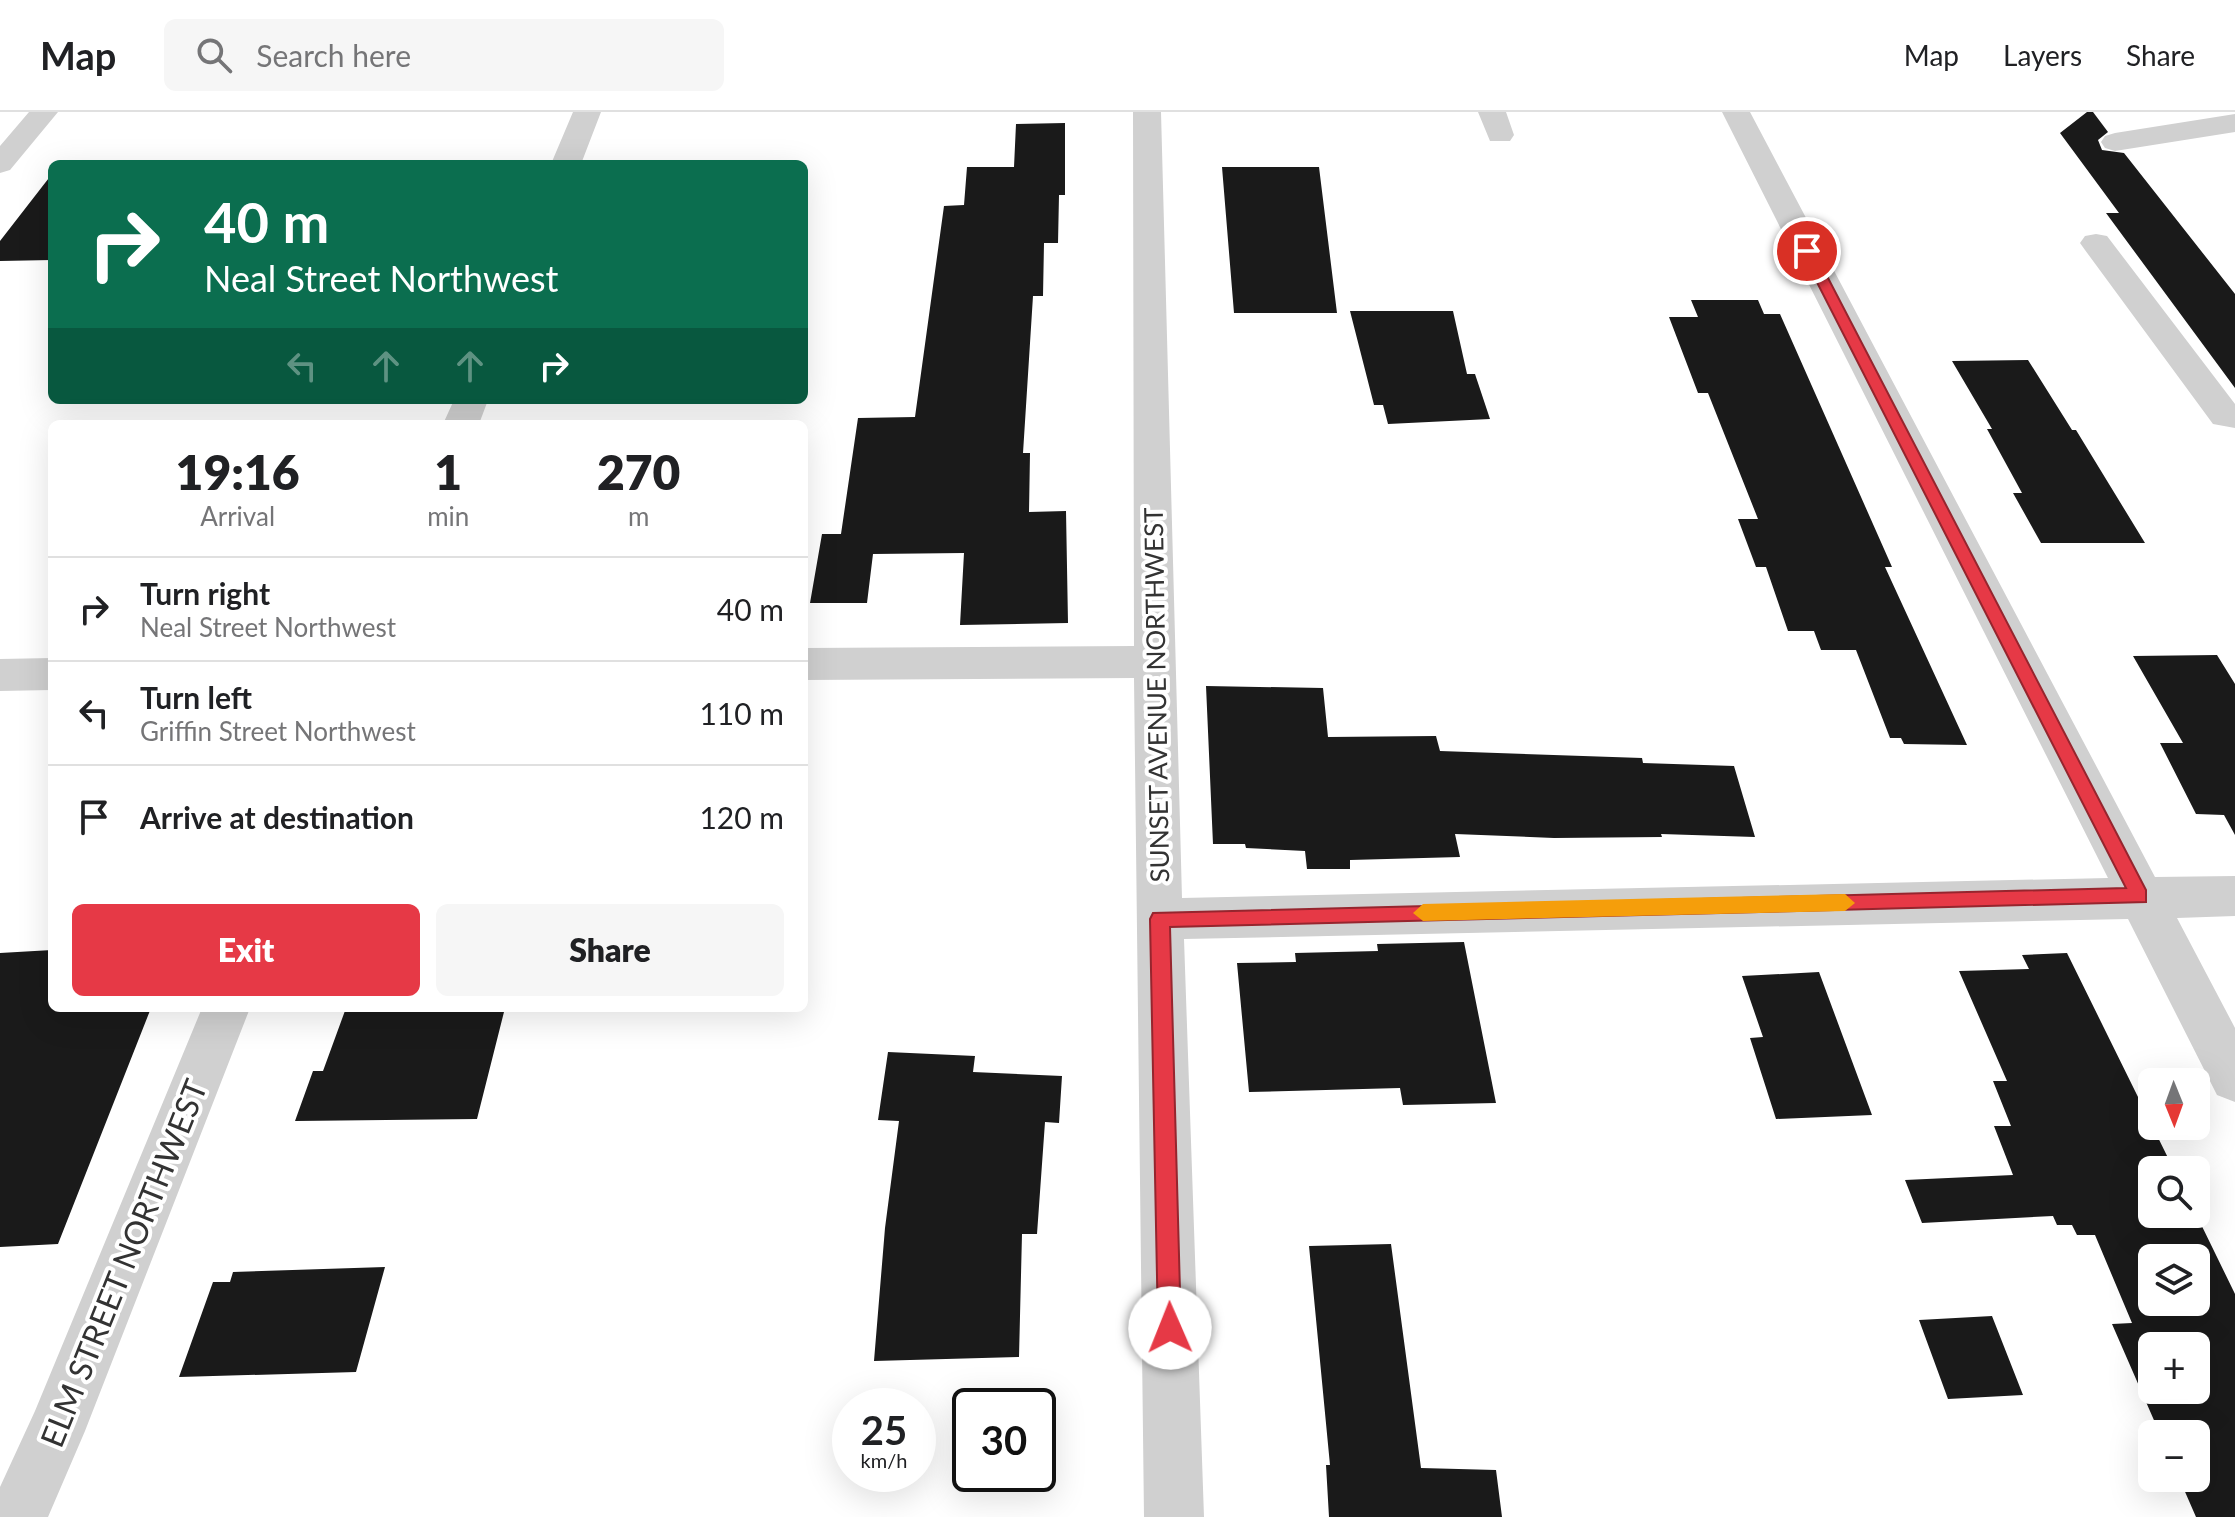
<!DOCTYPE html>
<meta charset="utf-8">
<style>
:root{--surface:#fff;--page:#f6f6f6;--text:#202124;--muted:#757577;--line:#e0e0e0;--accent:#e63946}
body{margin:0;font-family:Lato,sans-serif;background:var(--page);color:var(--text);height:100vh;display:flex;flex-direction:column;font-size:30px;white-space:nowrap}
*{box-sizing:border-box;margin:0}
p{font-size:26px;color:var(--muted)}
.icon{flex:none;width:44px;height:44px;fill:none;stroke:currentColor;stroke-width:2;stroke-linecap:round;stroke-linejoin:round}
.map{position:relative;flex:1;overflow:hidden}
.sheet{position:absolute;left:48px;top:308px;width:760px;height:592px;display:flex;flex-direction:column;background:var(--surface);border-radius:12px;box-shadow:0 8px 32px #0002}
.sheet>*{flex:none}
.top-card{position:absolute;left:48px;top:48px;width:760px;height:244px;border-radius:12px;box-shadow:0 8px 32px #0002;background:#0b6e4f;color:#fff;overflow:hidden}
.needle{width:52px;rotate:179deg}
.controls{position:absolute;left:2138px;top:956px;display:grid;gap:16px}
.controls a{display:grid;place-items:center;width:72px;height:72px;border-radius:12px;background:var(--surface);box-shadow:0 8px 32px #0002;font-size:40px}
.speed{position:absolute;left:832px;top:1276px;display:flex;gap:16px;font-size:40px;font-weight:700;text-align:center}
.speed>*{display:grid;place-content:center;width:104px;height:104px;border-radius:50%;background:var(--surface);box-shadow:0 8px 32px #0002;line-height:1}
.speed small{font-size:20px;font-weight:400}
.speed .limit{border:4px solid #111;border-radius:12px;background:#fff;color:#111}
.pin{position:absolute;display:grid;place-items:center;width:68px;height:68px;color:#fff;margin:-34px;border:4px solid #fff;border-radius:50%;box-shadow:0 2px 8px #0007}
.me{position:absolute;width:88px;margin:-44px;rotate:359deg;stroke-linejoin:round;filter:drop-shadow(0 0 6px #0008)}
.turn{display:flex;align-items:center;gap:28px;height:168px;padding:0 24px;font-size:36px}
.turn .icon{width:104px;height:104px;stroke-width:2.5}
.turn b{display:block;font-size:56px;line-height:68px}
.lanes{display:flex;align-items:center;height:76px;padding:0 24px;background:#0003;justify-content:center;gap:40px;direction:ltr}
.lanes .off{opacity:.35}
.eta{display:flex;justify-content:space-evenly;align-items:center;height:136px;text-align:center}
.eta b{font-size:48px;font-weight:800;line-height:56px}
.action{display:flex;gap:16px;margin-top:auto;padding:16px 24px}
.action a{flex:1;height:92px;border-radius:12px;background:var(--accent);color:#fff;font-size:32px;font-weight:800;line-height:92px;text-align:center}
.action a+a{background:var(--page);color:var(--text)}
ul{padding:0;list-style:none}
li{display:flex;align-items:center;gap:24px;height:104px;padding:0 24px;border-top:2px solid var(--line)}
li div{flex:1}
li b{display:block;font-size:30px}
li em{font-style:normal}
header{display:flex;align-items:center;gap:48px;box-sizing:border-box;height:112px;padding:0 40px;background:var(--surface);border-bottom:2px solid var(--line)}
header strong{font-size:38px}
nav{display:flex;gap:44px;margin-inline-start:auto;font-size:28px}
.search{width:560px;height:72px;background:var(--page);display:flex;align-items:center;gap:20px;box-sizing:border-box;padding:0 28px;border-radius:12px;color:var(--muted);font-size:30px}
.map>svg:first-child{display:block}
</style>
<header>
<strong>Map</strong>
<div class="search"><svg class="icon" aria-label="search" viewBox="0 0 24 24"><circle cx="10" cy="10" r="6"/><path d="M15 15l6 6"/></svg>Search here</div>
<nav><a>Map</a><a>Layers</a><a>Share</a></nav>
</header>
<div class="map">
<svg width="2235" height="1405" viewBox="0 0 2235 1405">
<rect width="100%" height="100%" fill="#fff"/>
<path fill="#1a1a1a" fill-rule="evenodd" d="M2087,0H2093L2108,20L2098,28L2102,38L2124,41L2235,182V276L2106,101H2119L2060,21Z
M1065,11V83H1059L1058,131H1044L1043,184H1033L1023,341H1030L1029,400L1066,399L1068,511L960,513L964,441L873,442L867,491H810L822,422H841L858,306L915,305L944,94L964,93L967,55H1014L1016,12Z
M1222,55H1319L1337,201H1234Z
M52,62V148L0,149V129Z
M1691,188H1758L1764,202H1780L1892,455H1885L1967,633L1904,632L1901,626H1890L1856,538H1821L1814,519H1788L1766,455H1756L1738,407H1758L1708,281H1698L1669,205H1698Z
M1350,199H1453L1467,262H1475L1490,307L1388,312L1383,293H1374Z
M2028,248L2072,318H2076L2145,431H2041L2013,381H2022L1987,317H1992L1952,249Z
M2217,543L2235,572V723L2224,703L2196,702L2160,631H2183L2133,544Z
M1206,574L1323,576L1328,625L1436,624L1440,639L1642,646L1643,651L1734,654L1755,725L1661,722L1662,725L1554,726L1455,722L1460,745L1350,748V757H1307L1305,739L1246,736L1245,732H1213Z
M1464,830L1496,991L1403,993L1400,976L1249,980L1237,851L1296,850L1295,841L1378,839L1377,832Z
M52,838V896H151L58,1132L0,1135V841Z
M2067,841L2174,1058H2152V1102H2196L2235,1182V1405H2196L2179,1366H2196V1322H2160L2112,1212L2132,1211L2095,1123H2077L2072,1113H2057L2053,1104L1922,1111L1905,1068L2013,1063L1994,1014H2011L1993,969H2007L1959,859L2029,857L2022,843ZM2152,1146H2196V1190H2152ZM2152,1234H2196V1278H2152Z
M1819,860L1872,1003L1776,1007L1750,926L1763,925L1742,864Z
M346,896H505L477,1007L295,1009L313,959H323Z
M888,940L975,944L973,960L1062,964L1059,1011L1045,1010L1037,1122H1022L1019,1245L874,1249L885,1116L899,1009L878,1008Z
M1391,1132L1421,1356L1496,1358L1502,1405H1329L1326,1353H1330L1309,1134Z
M385,1155L356,1260L179,1265L213,1170H230L233,1160Z
M1992,1204L2023,1283L1948,1287L1919,1208Z"/>
<g fill="none" stroke-linecap="round" stroke-linejoin="round">
<path fill="#d0d0d0" fill-rule="evenodd" d="M29,0H58L10,58L0,61V34Z
M573,0H601L581,52H551Z
M1133,0H1161L1182,786L2108,766L1722,0H1750L2155,765L2235,764V804L2177,806L2235,916V990L2217,983L2128,807L1184,827L1204,1405H1144L1134,566L804,568V536L1134,534Z
M1478,0H1506L1514,23L1510,29H1490Z
M2235,2V20L2115,39L2105,36L2101,30L2105,24L2115,21Z
M2096,122L2107,124L2235,292V316L2213,312L2085,138L2080,131L2085,124Z
M454,288H488L479,312H443Z
M52,546V578L0,579V547Z
M202,896H250L85,1319L48,1405H0V1375L35,1299Z"/>
</g>
<path fill="#e63946" stroke="#96252e" stroke-width="2" d="M1807,135L1814,139L2146,778V790L1170,815L1181,1216L1178,1224L1170,1228L1162,1224L1158,1216L1150,807L1153,801L2126,776L1801,139Z"/>
<path fill="#f59e0b" d="M1845,782L1855,791L1845,799L1423,809L1413,801L1423,792Z"/>
<g text-anchor="middle" dominant-baseline="central" stroke-width="8" stroke-linejoin="round" paint-order="stroke">
<g font-size="26" fill="#333" stroke="#fff">
<text transform="translate(1156 583) rotate(-91)">SUNSET AVENUE NORTHWEST</text>
</g>
<g font-size="32" fill="#333" stroke="#fff">
<text transform="translate(123 1151) rotate(-68)">ELM STREET NORTHWEST</text>
</g>
</g>
</svg>
<div class="controls">
<a><svg class="needle" viewBox="-14 -14 28 28"><path d="M0-13l5 13h-10z" fill="#e53935"/><path d="M0 13l5-13h-10z" fill="#757577"/></svg></a>
<a><svg class="icon" aria-label="search" viewBox="0 0 24 24"><circle cx="10" cy="10" r="6"/><path d="M15 15l6 6"/></svg></a>
<a><svg class="icon" aria-label="layers" viewBox="0 0 24 24"><path d="M12 4l9 5-9 5-9-5zM3 14l9 5 9-5"/></svg></a>
<a>+</a>
<a>−</a>
</div>
<div class="speed"><div>25<small>km/h</small></div><div class="limit">30</div></div>
<div class="pin" style="left:1807px;top:139px;background:#d93025"><svg class="icon" aria-label="arrive" viewBox="0 0 24 24"><path d="M6 21V4h12l-3 4 3 4H6"/></svg></div>
<svg class="me" style="left:1170px;top:1216px" viewBox="-20 -20 40 40"><circle r="19" fill="#fff"/><path d="M0-13L10 11 0 6-10 11z" fill="#e63946"/></svg>
<div class="top-card">
<div class="turn"><svg class="icon" aria-label="right" viewBox="0 0 24 24"><path d="M7 20v-9h11M14 6l5 5-5 5"/></svg><div><b>40 m</b>Neal Street Northwest</div></div>
<div class="lanes"><svg class="icon off" aria-label="left" viewBox="0 0 24 24"><path d="M17 20v-9H6M10 6l-5 5 5 5"/></svg><svg class="icon off" aria-label="ahead" viewBox="0 0 24 24"><path d="M12 20V5M6 11l6-6 6 6"/></svg><svg class="icon off" aria-label="ahead" viewBox="0 0 24 24"><path d="M12 20V5M6 11l6-6 6 6"/></svg><svg class="icon" aria-label="right" viewBox="0 0 24 24"><path d="M7 20v-9h11M14 6l5 5-5 5"/></svg></div>
</div>
<section class="sheet">
<div class="eta">
<div><b>19:16</b><p>Arrival</p></div>
<div><b>1</b><p>min</p></div>
<div><b>270</b><p>m</p></div>
</div>
<ul>
<li><svg class="icon" aria-label="right" viewBox="0 0 24 24"><path d="M7 20v-9h11M14 6l5 5-5 5"/></svg><div><b>Turn right</b><p>Neal Street Northwest</p></div><em>40 m</em></li>
<li><svg class="icon" aria-label="left" viewBox="0 0 24 24"><path d="M17 20v-9H6M10 6l-5 5 5 5"/></svg><div><b>Turn left</b><p>Griffin Street Northwest</p></div><em>110 m</em></li>
<li><svg class="icon" aria-label="arrive" viewBox="0 0 24 24"><path d="M6 21V4h12l-3 4 3 4H6"/></svg><div><b>Arrive at destination</b></div><em>120 m</em></li>
</ul>
<div class="action"><a>Exit</a><a>Share</a></div>
</section>
</div>
